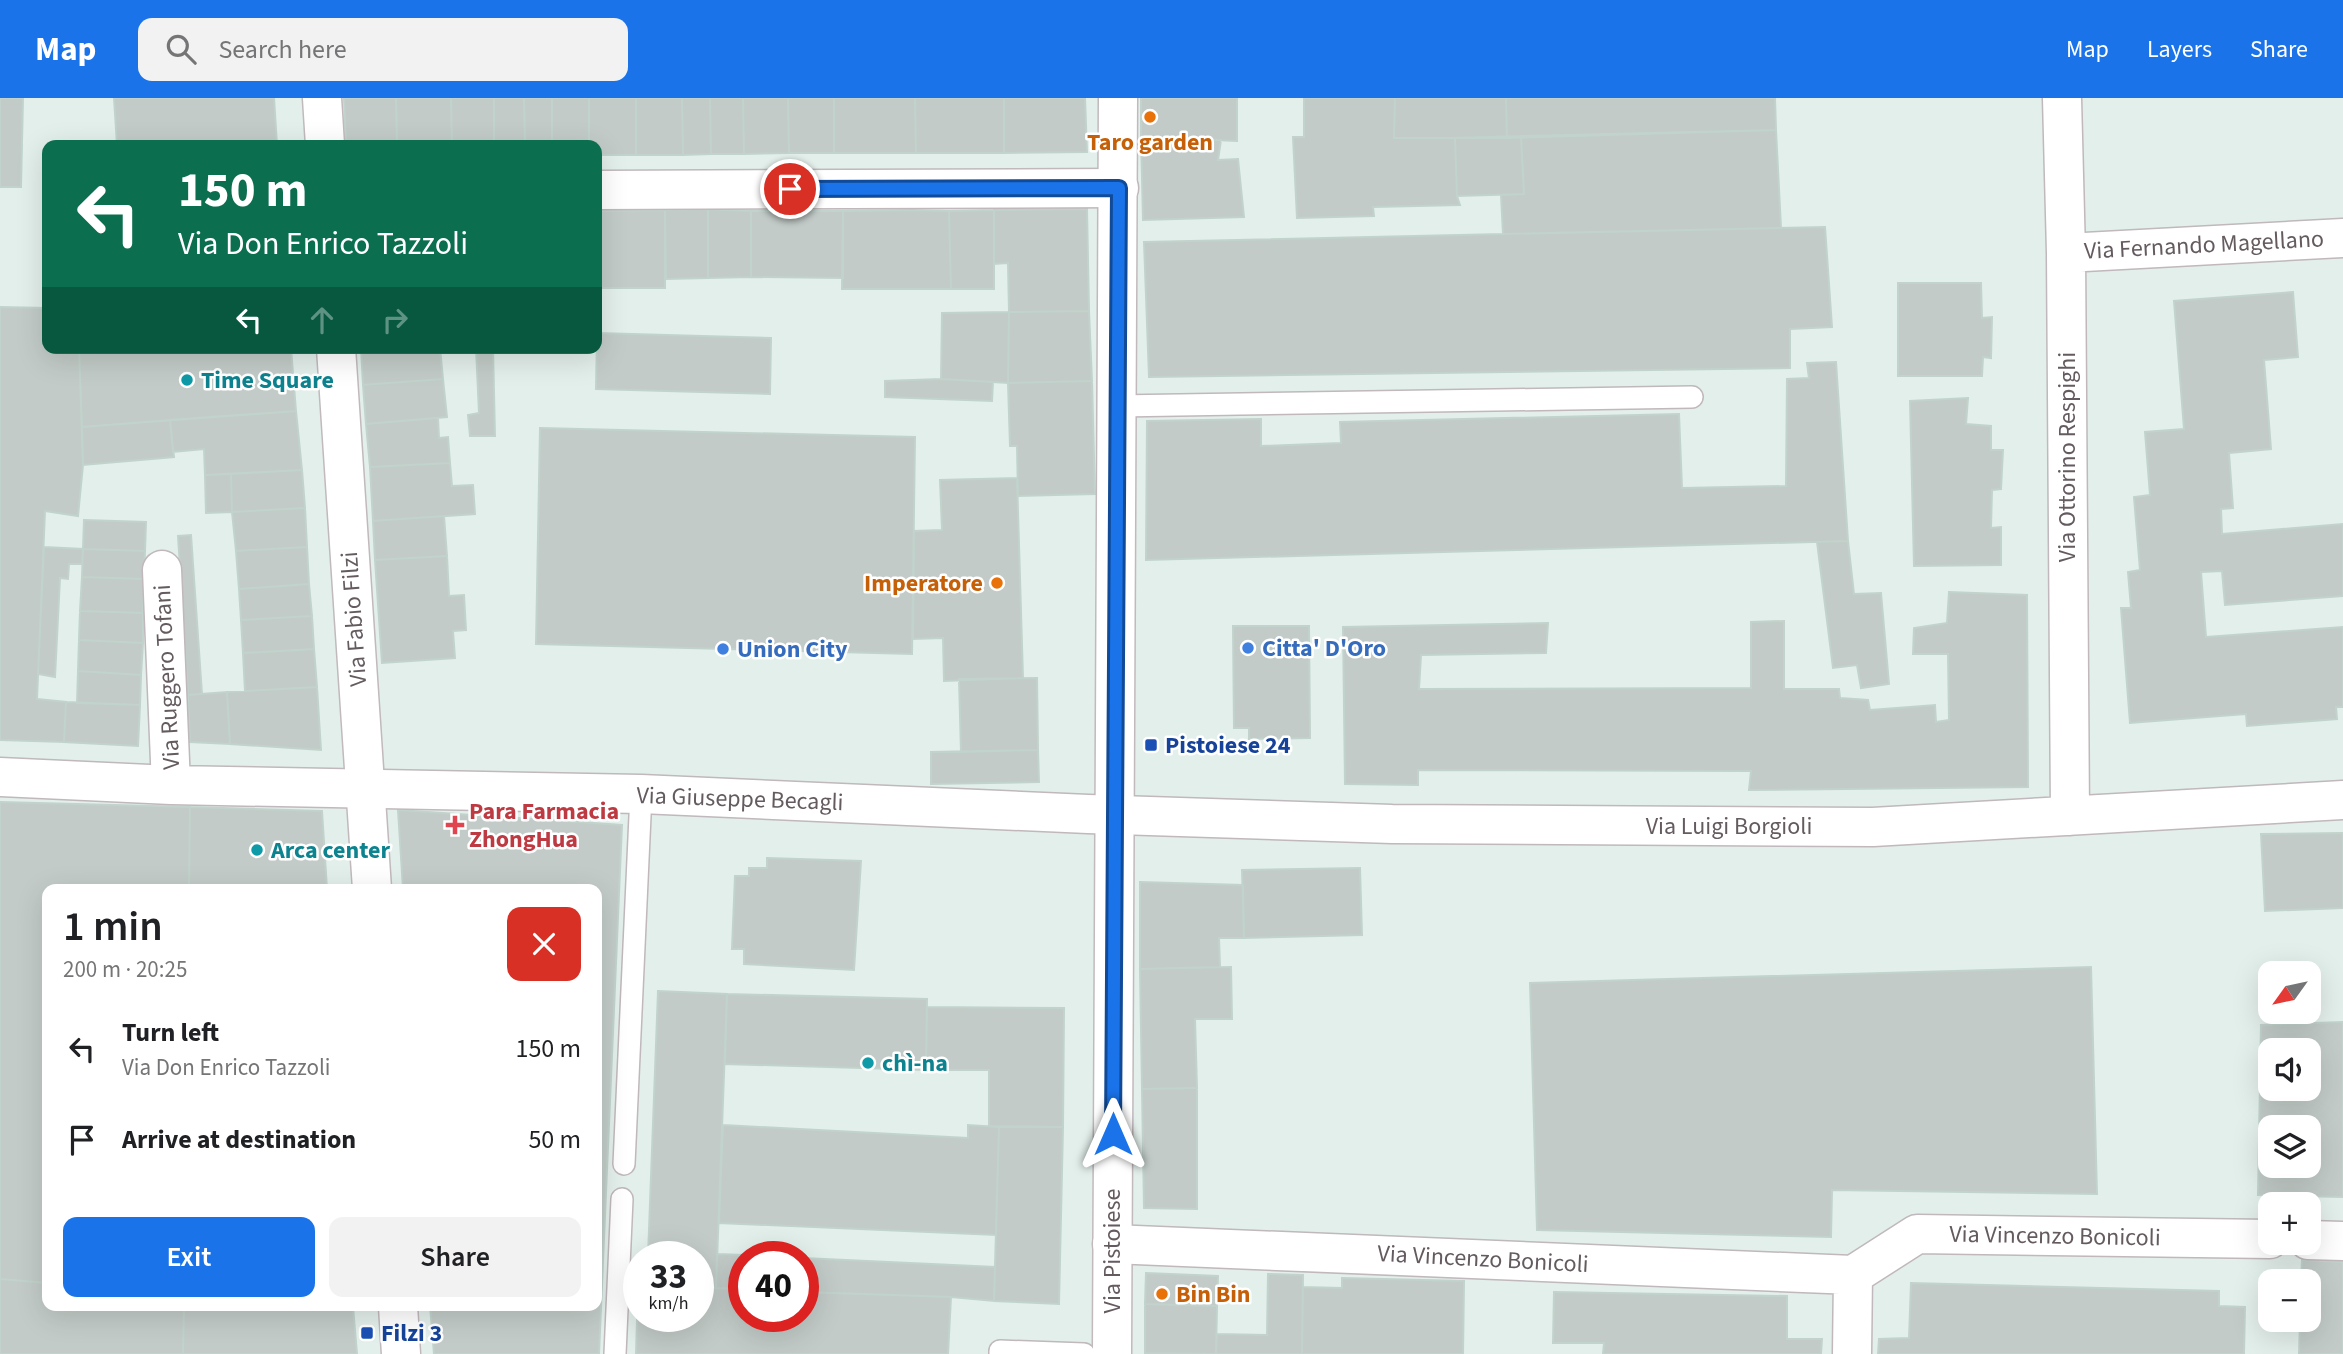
<!DOCTYPE html>
<meta charset="utf-8">
<style>
:root{--surface:#fff;--page:#f2f2f2;--text:#202124;--muted:#757577;--accent:#1a73e8}
body{margin:0;font-family:"Source Sans 3",sans-serif;background:var(--page);color:var(--text);height:100vh;display:flex;flex-direction:column;font-size:26px;white-space:nowrap}
*{box-sizing:border-box;margin:0}
p{font-size:23px;color:var(--muted)}
.icon{flex:none;width:38px;height:38px;fill:none;stroke:currentColor;stroke-width:2;stroke-linecap:round;stroke-linejoin:round}
.map{position:relative;flex:1;overflow:hidden}
.panel{position:absolute;left:42px;top:786px;width:560px;height:427px;display:flex;flex-direction:column;background:var(--surface);border-radius:14px;box-shadow:0 7px 28px #0002}
.panel>*{flex:none}
.hud{position:absolute;left:42px;top:42px;width:560px;height:214px;border-radius:14px;box-shadow:0 7px 28px #0002;background:#0b6e4f;color:#fff;overflow:hidden}
.needle{width:46px;rotate:237deg}
.controls{position:absolute;left:2258px;top:863px;display:grid;gap:14px}
.controls a{display:grid;place-items:center;width:63px;height:63px;border-radius:14px;background:var(--surface);box-shadow:0 7px 28px #0002;font-size:35px}
.speed{position:absolute;left:623px;top:1143px;display:flex;gap:14px;font-size:35px;font-weight:700;text-align:center}
.speed>*{display:grid;place-content:center;width:91px;height:91px;border-radius:50%;background:var(--surface);box-shadow:0 7px 28px #0002;line-height:1}
.speed small{font-size:18px;font-weight:400}
.speed .limit{border:10px solid #d22;background:#fff;color:#111}
.pin{position:absolute;display:grid;place-items:center;width:60px;height:60px;color:#fff;margin:-30px;border:4px solid #fff;border-radius:50%;box-shadow:0 2px 7px #0007}
.me{position:absolute;width:77px;margin:-38px;rotate:0deg;stroke-linejoin:round;filter:drop-shadow(0 0 5px #0008)}
.turn{display:flex;align-items:center;gap:24px;height:147px;padding:0 21px;font-size:32px}
.turn .icon{width:91px;height:91px;stroke-width:2.5}
.turn b{display:block;font-size:49px;line-height:60px}
.lanes{display:flex;align-items:center;height:66px;padding:0 21px;background:#0003;justify-content:center;gap:35px;direction:ltr}
.lanes .off{opacity:.35}
.round{display:grid;place-items:center;flex:none;width:74px;height:74px;border-radius:14px;background:var(--page)}
.head{display:flex;align-items:center;justify-content:space-between;height:119px;padding:0 21px}
h1{font-size:42px;font-weight:600;line-height:52px}
.action{display:flex;gap:14px;margin-top:auto;padding:14px 21px}
.action a{flex:1;height:80px;border-radius:14px;background:var(--accent);color:#fff;font-size:28px;font-weight:600;line-height:80px;text-align:center}
.action a+a{background:var(--page);color:var(--text)}
ul{padding:0;list-style:none}
li{display:flex;align-items:center;gap:21px;height:91px;padding:0 21px}
li div{flex:1}
li b{display:block;font-size:26px}
li em{font-style:normal}
header{display:flex;align-items:center;gap:42px;box-sizing:border-box;height:98px;padding:0 35px;background:var(--accent);color:#fff}
header strong{font-size:33px}
nav{display:flex;gap:38px;margin-inline-start:auto;font-size:24px}
.search{width:490px;height:63px;background:var(--page);display:flex;align-items:center;gap:18px;box-sizing:border-box;padding:0 24px;border-radius:14px;color:var(--muted);font-size:26px}
.map>svg:first-child{display:block}
</style>
<header>
<strong>Map</strong>
<div class="search"><svg class="icon" aria-label="search" viewBox="0 0 24 24"><circle cx="10" cy="10" r="6"/><path d="M15 15l6 6"/></svg>Search here</div>
<nav><a>Map</a><a>Layers</a><a>Share</a></nav>
</header>
<div class="map">
<svg width="2343" height="1256" viewBox="0 0 2343 1256">
<rect width="100%" height="100%" fill="#e3efeb"/>
<path fill="#c2cbc7" stroke="#c1d3cc" stroke-width="2" fill-rule="evenodd" d="M0,0H23L21,89H0Z
M114,0H274L277,47H117Z
M344,0H396L397,47H346Z
M396,0H451L452,47H397Z
M451,0H494V47H452Z
M494,0H524L525,47H494Z
M524,0H552V47H525Z
M552,0H589V47H552Z
M589,0H636V57H597V47H589Z
M636,0H682L683,57H636Z
M682,0H710L711,56L683,57Z
M710,0H743L744,56H711Z
M743,0H788L789,55L744,56Z
M788,0H834V55H789Z
M834,0H915L916,55H834Z
M915,0H1004V55H916Z
M1004,0H1085L1087,54L1004,55Z
M1141,0H1237V43L1141,39Z
M1304,0H1395L1394,40H1455L1457,98L1460,107L1373,109L1374,118L1297,120L1293,39H1304Z
M1395,0H1506L1507,40H1394Z
M1506,0H1775L1776,32L1507,40Z
M1776,32L1781,130L1503,136L1501,97L1524,96L1521,38Z
M1521,38L1524,96L1457,98L1455,40Z
M1141,39L1221,42L1218,62L1238,61L1244,119L1143,122Z
M708,111V180L666,181L665,112Z
M708,111L751,113V179L708,180Z
M1087,111L1089,213L1009,214L1008,165L994,166V112Z
M665,112V190H597V113Z
M911,112L949,113L951,191H842L843,113Z
M994,112V191H951L949,113Z
M751,113H843V180L751,179Z
M1825,129L1832,229L1790,231V270L1149,279L1144,144Z
M1898,185H1981L1982,220L1992,219L1991,260L1983,259L1982,278H1898Z
M2293,194L2298,259L2264,262L2271,351L2229,355L2233,410L2221,411L2222,436L2343,426V498L2225,507L2222,473L2201,474L2206,539L2343,529V609H2336L2337,621L2247,628L2246,616L2130,625L2121,510H2131L2128,474L2140,472L2134,399L2150,397L2145,334L2184,331L2174,203Z
M0,209L47,210V250H79L83,367L78,418L45,413L37,601L66,604L64,644L0,642Z
M1089,213L1092,283L1008,285L1009,214Z
M1009,214L1008,285L941,281L942,215Z
M597,235L771,240L770,296L596,291Z
M79,250H291L296,313L82,329Z
M361,250H440L443,281L363,287Z
M476,250H493L495,338H470L468,317L479,315Z
M1836,264L1848,443L1146,462L1147,323L1261,321V348L1341,345L1340,324L1679,316L1682,390L1786,388L1787,281L1809,280L1807,265Z
M443,281L447,319L366,326L363,287Z
M941,281L993,284L992,303L885,299V283Z
M1092,283L1095,396L1018,398L1017,348H1010L1008,285Z
M1968,300L1966,326L1991,328V352H2003L2001,391L1992,392L1991,430L2001,429V467L1914,468L1910,303Z
M296,313L302,372L205,377L204,351L173,354L170,322Z
M438,320L439,340L448,339L450,365L370,369L366,326Z
M170,322L174,359L83,367L82,329Z
M540,330L915,339L912,556L536,546Z
M450,365L452,388L473,387L475,416L373,423L370,369Z
M302,372L305,410L232,414L231,376Z
M231,376L232,414L206,415L205,377Z
M1017,380L1023,580L944,583L943,540L913,541L914,433L942,432L940,382Z
M305,410L307,449L236,453L232,414Z
M444,418L447,458L375,462L373,423Z
M84,422L146,424L145,453L83,451Z
M191,437L202,596L188,597L178,438Z
M1848,443L1854,496L1881,495L1889,586L1861,590L1857,567L1833,570L1817,444Z
M44,449L83,451L82,466H69L68,481L60,480L55,579L38,576Z
M307,449L309,486L239,491L236,453Z
M83,451L145,453L144,481L82,479Z
M447,458L449,498L464,497L466,532L453,533L455,560L382,565L375,462Z
M82,479L144,481L143,515L80,513Z
M309,486L312,518L241,522L239,491Z
M1949,494L2027,497L2028,689L1749,692L1751,673L1418,672V687L1345,686L1343,529L1548,525L1546,555L1421,557L1419,591L1751,590V524L1784,523V591H1839L1840,600L1868,602L1870,612L1935,607L1936,624L1949,622L1948,556H1913L1914,530L1947,525Z
M80,513L143,515V545L79,542Z
M312,518L314,551L243,555L241,522Z
M1233,528H1309L1310,640L1249,641V630H1234Z
M79,542L143,545L141,577L78,573Z
M314,551L317,589L245,593L243,555Z
M78,573L141,577L140,607L77,605Z
M1037,580L1038,652L961,654L959,581Z
M317,589L321,652L230,646L227,594Z
M227,594L230,646L190,644L188,597Z
M66,604L140,607L138,648L64,644Z
M1038,652L1039,684L931,686V654Z
M0,704L190,709L189,791H47V1185L0,1181Z
M190,709L322,713L327,791H189Z
M398,712L622,727L599,1256H434L430,1208H597V791H403Z
M2343,735V810L2265,813L2261,736Z
M767,760L861,763L854,872L744,866V851H732L735,778H749V770H767Z
M1360,770L1362,837L1244,840L1242,772Z
M1140,784L1243,787L1244,840H1219L1220,869L1140,871Z
M1231,869L1232,921H1195L1197,990L1142,991L1140,871Z
M2091,869L2097,1096L1832,1092L1831,1139L1537,1132L1530,885Z
M658,893L727,896L716,1190H698V1158H648Z
M727,896L927,901L926,972L725,966Z
M927,909L1064,910L1063,1029L989,1028V972H926Z
M2343,924V1099L2258,1097L2261,927ZM2270,952H2308V990H2270ZM2270,1029H2308V1068H2270Z
M1197,990V1111L1144,1110L1142,991Z
M723,1027L968,1040V1027L999,1029L996,1137L719,1125Z
M999,1029H1063L1059,1206L994,1203Z
M717,1156L769,1158H744V1191L716,1190Z
M803,1160L995,1169L994,1203L951,1199L803,1194Z
M2302,1162L2343,1164V1256H2299L2300,1222H2308V1183H2301Z
M1146,1175L1218,1178L1217,1208L1145,1206Z
M1268,1176L1303,1177L1302,1256H1216L1217,1236L1267,1237Z
M1342,1180L1464,1183L1463,1256H1302L1303,1189L1342,1190Z
M0,1181L47,1185V1208H184L183,1256H0Z
M1911,1185L2219,1193V1208L2245,1209L2244,1256H1878L1879,1241L1909,1240Z
M638,1188L639,1218H698V1190L744,1191V1218H803V1194L951,1199L948,1256H636Z
M1554,1194L1787,1198V1241H1822L1821,1256H1603L1604,1245H1553Z
M1145,1206L1217,1208L1216,1256L1145,1255Z
M184,1208H353L357,1256H183Z"/>
<g fill="none" stroke-linecap="round" stroke-linejoin="round">
<g stroke="#c0b8bc" stroke-width="24">
<path id="lane" d="M1117,308L1692,299
M624,1066L641,696
M615,1256L622,1101
M1000,1256V1253L1084,1256"/>
</g>
<g stroke="#c0b8bc" stroke-width="41">
<path id="street" d="M2062,0L2066,155L2070,718
M597,92L1119,90
M2066,155L2343,140
M162,472L171,687
M0,679L171,687L641,696L1088,716L1392,726L1873,729L2343,702
M2308,1142L2343,1143
M1112,1146L1853,1177L1852,1256
M1853,1177L1917,1136L2270,1141"/>
</g>
<g stroke="#c2b9bd" stroke-width="41">
<path id="secondary" d="M322,0L325,47
M336,250L372,791
M398,1208L401,1256
M1112,1256L1118,0"/>
</g>
<use href="#lane" stroke="#fff" stroke-width="21"/>
<use href="#street" stroke="#fff" stroke-width="38"/>
<use href="#secondary" stroke="#fff" stroke-width="38"/>
</g>
<g fill="none" stroke-linecap="round" stroke-linejoin="round">
<g stroke="#114b97" stroke-width="18">
<path id="route" d="M790,91L1119,90L1113,1036"/>
</g>
<use href="#route" stroke="#1a73e8" stroke-width="12"/>
</g>
<g fill="#e8710a" stroke="#fff" stroke-width="2.5">
<circle cx="1150" cy="19" r="7"/>
<circle cx="997" cy="485" r="7"/>
<circle cx="1162" cy="1196" r="7"/>
</g>
<g fill="#0f9aa8" stroke="#fff" stroke-width="2.5">
<circle cx="187" cy="282" r="7"/>
<circle cx="257" cy="752" r="7"/>
<circle cx="868" cy="965" r="7"/>
</g>
<g fill="#3f7fe0" stroke="#fff" stroke-width="2.5">
<circle cx="1248" cy="550" r="7"/>
<circle cx="723" cy="551" r="7"/>
</g>
<g fill="#1a4fb4" stroke="#fff" stroke-width="2.5">
<rect x="1144" y="640" width="14" height="14" rx="3.5"/>
<rect x="360" y="1228" width="14" height="14" rx="3.5"/>
</g>
<path fill="#e0444e" stroke="#fff" stroke-width="2.5" d="M451.5 716.5h7v7h7v7h-7v7h-7v-7h-7v-7h7z"/>
<g text-anchor="middle" dominant-baseline="central" stroke-width="5" stroke-linejoin="round" paint-order="stroke">
<g font-size="24" font-weight="bold" fill="#c56008" stroke="#fff">
<text x="1150" y="44">Taro garden</text>
<text x="983" y="485" text-anchor="end">Imperatore</text>
<text x="1176" y="1196" text-anchor="start">Bin Bin</text>
</g>
<g font-size="24" fill="#645b60" stroke="#fff">
<text transform="translate(2204 147) rotate(-3)">Via Fernando Magellano</text>
<text transform="translate(2067 359) rotate(-90)">Via Ottorino Respighi</text>
<text transform="translate(354 521) rotate(-94)">Via Fabio Filzi</text>
<text transform="translate(167 579) rotate(-93)">Via Ruggero Tofani</text>
<text transform="translate(740 701) rotate(2)">Via Giuseppe Becagli</text>
<text x="1729" y="728">Via Luigi Borgioli</text>
<text transform="translate(2055 1138) rotate(1)">Via Vincenzo Bonicoli</text>
<text transform="translate(1112 1153) rotate(-90)">Via Pistoiese</text>
<text transform="translate(1483 1161) rotate(3)">Via Vincenzo Bonicoli</text>
</g>
<g font-size="24" font-weight="bold" fill="#0d838f" stroke="#fff" text-anchor="start">
<text x="201" y="282">Time Square</text>
<text x="271" y="752">Arca center</text>
<text x="882" y="965">chì-na</text>
</g>
<g font-size="24" font-weight="bold" fill="#366cbe" stroke="#fff" text-anchor="start">
<text x="1262" y="550">Citta' D'Oro</text>
<text x="737" y="551">Union City</text>
</g>
<g font-size="24" font-weight="bold" fill="#164399" stroke="#fff" text-anchor="start">
<text x="1165" y="647">Pistoiese 24</text>
<text x="381" y="1235">Filzi 3</text>
</g>
<g font-size="24" font-weight="bold" fill="#be3a42" stroke="#fff" text-anchor="start">
<text x="469" y="713">Para Farmacia<tspan x="469" dy="28">ZhongHua</tspan></text>
</g>
</g>
</svg>
<div class="controls">
<a><svg class="needle" viewBox="-14 -14 28 28"><path d="M0-13l5 13h-10z" fill="#e53935"/><path d="M0 13l5-13h-10z" fill="#757577"/></svg></a>
<a><svg class="icon" aria-label="sound" viewBox="0 0 24 24"><path d="M4 9h4l5-4v14l-5-4H4zM17 9q2 3 0 6"/></svg></a>
<a><svg class="icon" aria-label="layers" viewBox="0 0 24 24"><path d="M12 4l9 5-9 5-9-5zM3 14l9 5 9-5"/></svg></a>
<a>+</a>
<a>−</a>
</div>
<div class="speed"><div>33<small>km/h</small></div><div class="limit">40</div></div>
<div class="pin" style="left:790px;top:91px;background:#d93025"><svg class="icon" aria-label="arrive" viewBox="0 0 24 24"><path d="M6 21V4h12l-3 4 3 4H6"/></svg></div>
<svg class="me" style="left:1113px;top:1036px" viewBox="-20 -20 40 40"><path d="M0-17L14 15 0 8-14 15z" fill="#1a73e8" stroke="#fff" stroke-width="4"/></svg>
<div class="hud">
<div class="turn"><svg class="icon" aria-label="left" viewBox="0 0 24 24"><path d="M17 20v-9H6M10 6l-5 5 5 5"/></svg><div><b>150 m</b>Via Don Enrico Tazzoli</div></div>
<div class="lanes"><svg class="icon" aria-label="left" viewBox="0 0 24 24"><path d="M17 20v-9H6M10 6l-5 5 5 5"/></svg><svg class="icon off" aria-label="ahead" viewBox="0 0 24 24"><path d="M12 20V5M6 11l6-6 6 6"/></svg><svg class="icon off" aria-label="right" viewBox="0 0 24 24"><path d="M7 20v-9h11M14 6l5 5-5 5"/></svg></div>
</div>
<section class="panel">
<div class="head"><div><h1>1 min</h1><p>200 m · 20:25</p></div><a class="round" style="background:#d93025;color:#fff"><svg class="icon" aria-label="close" viewBox="0 0 24 24"><path d="M6 6l12 12M18 6L6 18"/></svg></a></div>
<ul>
<li><svg class="icon" aria-label="left" viewBox="0 0 24 24"><path d="M17 20v-9H6M10 6l-5 5 5 5"/></svg><div><b>Turn left</b><p>Via Don Enrico Tazzoli</p></div><em>150 m</em></li>
<li><svg class="icon" aria-label="arrive" viewBox="0 0 24 24"><path d="M6 21V4h12l-3 4 3 4H6"/></svg><div><b>Arrive at destination</b></div><em>50 m</em></li>
</ul>
<div class="action"><a>Exit</a><a>Share</a></div>
</section>
</div>
